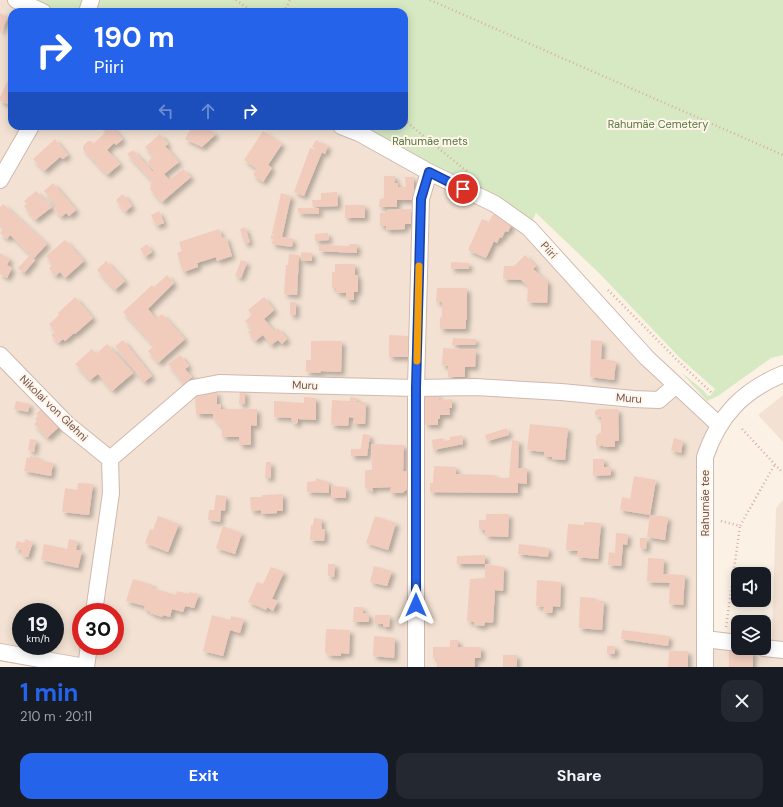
<!DOCTYPE html>
<meta charset="utf-8">
<style>
:root{--surface:#171b24;--page:#242831;--text:#f1f3f6;--muted:#9ea1a6;--accent:#2563eb}
body{margin:0;font-family:"DM Sans",sans-serif;background:var(--page);color:var(--text);height:100vh;display:flex;flex-direction:column;font-size:15px;white-space:nowrap}
*{box-sizing:border-box;margin:0}
p{font-size:13px;color:var(--muted)}
.icon{flex:none;width:22px;height:22px;fill:none;stroke:currentColor;stroke-width:2;stroke-linecap:round;stroke-linejoin:round}
.map{position:relative;height:667px;overflow:hidden}
.panel{display:flex;flex-direction:column;background:var(--surface);flex:1}
.panel>*{flex:none}
.banner{position:absolute;left:8px;top:8px;width:400px;height:122px;border-radius:12px;box-shadow:0 2px 10px #0003;background:#2563eb;color:#fff;overflow:hidden}
.tools{position:absolute;left:731px;top:567px;display:grid;gap:8px}
.tools a{display:grid;place-items:center;width:40px;height:40px;border-radius:8px;background:var(--surface);box-shadow:0 2px 10px #0003;font-size:20px}
.speed{position:absolute;left:12px;top:603px;display:flex;gap:8px;font-size:20px;font-weight:700;text-align:center}
.speed>*{display:grid;place-content:center;width:52px;height:52px;border-radius:50%;background:var(--surface);box-shadow:0 2px 10px #0003;line-height:1}
.speed small{font-size:10px;font-weight:400}
.speed .limit{border:6px solid #d22;background:#fff;color:#111}
.pin{position:absolute;display:grid;place-items:center;width:34px;height:34px;color:#fff;margin:-17px;border:2px solid #fff;border-radius:50%;box-shadow:0 1px 4px #0007}
.me{position:absolute;width:44px;margin:-22px;rotate:0deg;stroke-linejoin:round;filter:drop-shadow(0 0 3px #0008)}
.turn{display:flex;align-items:center;gap:14px;height:84px;padding:0 20px;font-size:18px}
.turn .icon{width:52px;height:52px;stroke-width:2.5}
.turn b{display:block;font-size:28px;line-height:34px}
.lanes{display:flex;align-items:center;height:38px;padding:0 20px;background:#0003;justify-content:center;gap:20px;direction:ltr}
.lanes .off{opacity:.35}
.round{display:grid;place-items:center;flex:none;width:42px;height:42px;border-radius:12px;background:var(--page)}
.head{display:flex;align-items:center;justify-content:space-between;height:68px;padding:0 20px}
h1{font-size:24px;font-weight:700;line-height:30px;color:var(--accent)}
.button{display:flex;gap:8px;margin-top:auto;padding:8px 20px}
.button a{flex:1;height:46px;border-radius:12px;background:var(--accent);color:#fff;font-size:16px;font-weight:700;line-height:46px;text-align:center}
.button a+a{background:var(--page);color:var(--text)}
.map>svg:first-child{display:block}
</style>
<div class="map">
<svg width="783" height="667" viewBox="0 0 783 667">
<defs>
<filter id="shadow"><feDropShadow dx="3.5" dy="3.5" stdDeviation="2" flood-color="#0004"/></filter>
</defs>
<rect width="100%" height="100%" fill="#fcf1e5"/>
<path fill="#f3e2d3" fill-rule="evenodd" d="M0,0H16L43,12H12V126H341L495,204L719,425L711,439L705,639L738,648H764L772,639L776,508L783,500V667H85L0,652ZM21,612H55V646H21ZM81,612H115V646H81Z
M783,395V442L758,415Z"/>
<path fill="#d7e9c3" d="M16,0H783V355L771,358L718,396L707,401L681,372L703,390L707,395L710,396L715,389L680,358L600,274L536,213L529,228L341,126H404V12H43Z"/>
<path fill="#f1ccbd" filter="url(#shadow)" d="M0,13L8,17L0,34Z
M10,76L12,77V106L0,101V97Z
M106,126H111L123,139L116,145L114,143L107,150L120,164L107,175L83,149V146L88,141H91L93,144L105,133L103,128Z
M192,126H203L216,134L202,147L185,139Z
M263,131L282,144L268,165L272,168L263,182L253,175L257,169L244,160Z
M160,134L168,144L165,146L179,162L164,174L169,180L183,169L191,177L162,202L150,189L152,181L127,154L133,150L153,172L154,171L147,162L153,157L145,147Z
M55,139L68,155L63,159L60,157L44,171L33,159Z
M316,140L328,146L325,154L312,147Z
M310,148L322,152L304,196L294,192Z
M384,176H395V183H398V187H406L405,177H414V200H397V207H379L380,199L384,198Z
M53,183L76,210L69,216L66,213L61,217L54,209L57,206L44,191Z
M36,191L45,201L46,200L52,207L35,220L24,206L27,204L24,201Z
M337,192L338,206L313,207L312,200H321V193Z
M281,193L291,196L282,237L272,234Z
M123,194L132,206L125,212L116,200Z
M3,204L47,244L34,258L10,235L7,239L0,233L3,230L0,227V207Z
M345,205H365V218H345Z
M298,208H319V214L298,213Z
M411,209V224H405V229L386,230V226H380V213H387V210Z
M159,211L164,223L156,226L151,215Z
M493,214L512,223L508,232L505,231L502,238L500,237L497,243L494,241L486,258L468,250L482,219L489,222Z
M245,227L250,242L245,244L240,229Z
M219,229L222,238L226,237L232,256L217,261L216,257L197,263L198,267L183,272L177,253L182,251L179,242Z
M328,233L329,240L315,241V234Z
M271,235L293,239L292,247L272,244L273,239H271Z
M65,240L84,261L65,278L60,272L55,276L49,268L53,265L46,256Z
M147,244L152,252L145,257L140,249Z
M349,244H357V253L319,251V245L349,246Z
M301,252L312,253V261L301,260Z
M0,253L10,259L7,265L12,268L7,278L0,274Z
M289,254L299,255L297,295L284,294L286,265H288Z
M30,255L35,260L24,273L18,268Z
M525,255L536,266L533,269L548,282L547,303L527,302L528,286L521,280L503,279L504,266H514Z
M241,260L247,262L241,278L235,276Z
M106,261L125,281L115,290L97,270Z
M451,262L469,263V269H451Z
M335,264H355V275H358V292H354V300H346V293H336V288H332V272H335Z
M167,275L174,283L148,309L156,319L162,314L185,339L158,363L148,351L154,346L123,312L152,285L154,287Z
M437,288H467V320H466V329H440V317L442,318V302H436Z
M75,297L93,318L75,334L74,333L65,341L63,339L58,343L51,335L55,332L49,324L59,315L58,313Z
M264,297L274,310L264,319L274,331L278,328L287,339L282,344L278,340L271,345L263,335L255,341L248,332L252,329L245,321L252,315L248,310Z
M290,302H296V315H290Z
M389,335L409,336V357H389Z
M453,338L476,339L475,345H452Z
M123,340L152,376L144,382L115,346Z
M591,340L602,341L601,359L616,361L614,380L590,377Z
M311,341H342L341,372L321,371L320,373L306,372V360H311Z
M107,344L133,373L112,391L98,374L90,380L75,364L92,349L96,354Z
M443,348L476,350L475,367H465V377H448V366L442,365Z
M180,355L189,366L185,369L192,377L184,384L168,364Z
M240,391L245,392V404H239Z
M195,392H217V404H221V409H257V426L251,425V445H239V437H222V427L213,417V414H196Z
M425,394L439,395V400L452,399V408H449L450,415H440V419H438V425H425Z
M304,397L316,398V420L298,419V422L296,424L293,423L291,418L274,417V401L304,403Z
M350,397L357,398V402H366L365,424H353L354,418L349,417L348,426L331,425L332,400L350,401Z
M16,401L30,404L28,412L14,409Z
M42,408L60,426L47,438L34,424L37,421L35,419L38,416L36,414Z
M598,409H618L619,441H615V447H603V445L596,446V436L599,433H601V417L595,415V411Z
M530,424L568,428L565,460L552,459V457L544,456V452L527,450Z
M507,428L509,435L487,441L485,435Z
M363,434L370,435L367,456H351V449H361Z
M462,435L463,444L433,450L432,440L443,438L444,441L450,440V437Z
M674,438L683,441L681,453L671,450Z
M30,439L36,440L34,452L28,450Z
M512,440L519,441L518,468H527V484L518,483V493L430,492V483H433L434,466L456,467V474L495,475V478H509Z
M371,444L404,445L403,471H412L409,488L402,493H390L391,487L372,488L373,492L365,487V470H372Z
M30,456L40,458V460L53,463L51,476L24,471L27,457L30,458Z
M593,459H604V467H611V475L593,476Z
M266,462H271V478H265Z
M634,476L656,480L650,515L620,510L622,497L630,499Z
M316,478L329,482V493L307,492V482L316,481Z
M78,483L93,484L89,515L62,512L65,488L77,490Z
M331,486L346,487V498H331Z
M283,494V511H277V513L261,514V510L251,511L250,497H262V495Z
M216,495L226,496L225,511L221,510L220,522L208,520L209,510H214Z
M486,514H509L508,537L485,536V530L479,529V520H486Z
M650,515L668,517L665,540L647,537Z
M158,516L179,524L168,552L145,543L150,529L153,530Z
M375,516L396,523L388,550L366,543Z
M314,518L322,519L321,526H322V529L325,530L324,541L310,540L311,525H313Z
M584,522L601,523L598,559L577,557L578,551L566,550L568,524L584,525Z
M223,526L242,533L235,554L216,548Z
M616,533L628,534L627,545L623,544L621,566L608,565L609,552L615,553Z
M640,538H647L646,549L640,548Z
M25,539L33,542L28,557L21,555L22,550L15,549L17,541L24,543Z
M69,539L78,541L76,550L82,551L78,568L41,560L44,544L67,549Z
M519,544L549,548L548,557L518,554Z
M485,555V564H457V556Z
M648,558L664,559L663,574L685,575L683,605L669,604L670,583L647,582Z
M328,564H335L334,577L328,576Z
M485,564L504,567L503,591L495,590L493,623L485,622L484,626L474,625V622L467,621L470,579L485,578Z
M374,566L392,571L387,586L370,582Z
M271,567L284,572L272,599L278,601L273,611L267,607L266,610L248,602L257,582L263,584Z
M133,579L153,585L152,588L176,595L177,591L189,594V592L199,594L194,608L185,606L183,612L172,609L170,617L163,615L162,617L150,613L151,612L144,609L145,606L126,601Z
M537,580L561,582L560,607L553,606L552,613L543,612L544,607L536,606Z
M580,597L595,598V600L604,601L602,630L579,628Z
M354,607H363V613L369,614V622H353Z
M212,615L230,620L231,616L244,619L240,633L230,630L223,656L203,651Z
M375,615H390L389,627H383V624H375Z
M326,629L350,630L349,654L341,653V656L327,655V652H325Z
M622,630L669,636L668,646L621,639Z
M374,636L395,638L394,658L373,656Z
M450,640H458V647H481V658H475V667H437V658H433V647H450Z
M607,646H615V654H607Z
M669,651H688V667H668Z
M729,651H753V667H729Z
M503,655H517V667H503Z"/>
<g fill="none" stroke-linecap="round" stroke-linejoin="round">
<g stroke="#cfb9ae" stroke-width="18">
<path id="minor" d="M16,0L43,12
M87,12L91,0
M341,126L359,133L429,172L495,204L529,228L647,358L719,425
M0,180L31,126
M0,355L68,425L110,459
M94,612L111,493L110,459L193,388L219,383L416,388L475,387L561,392L634,399L659,400L676,385
M705,639L738,643
M764,648L783,650
M0,652L85,667
M86,667L89,646
M416,667V388L421,199L429,172
M705,667V457C719,416 742,391 783,374"/>
</g>
<path stroke="#d6afa0" stroke-width="2.5" stroke-dasharray="1 3" stroke-linecap="butt" d="M236,0L253,12
M430,0L783,155
M284,12L290,0
M404,120L469,173
M608,290L676,359L713,394
M742,429L783,473
M721,521L740,526L775,464
M726,627L740,526"/>
<use href="#minor" stroke="#fff" stroke-width="16"/>
</g>
<g fill="none" stroke-linecap="round" stroke-linejoin="round">
<g stroke="#184099" stroke-width="10">
<path id="route" d="M416,605V388L421,199L429,172L463,189"/>
</g>
<use href="#route" stroke="#2563eb" stroke-width="7"/>
<path stroke="#f59e0b" stroke-width="7" d="M417,361L419,266"/>
</g>
<g text-anchor="middle" dominant-baseline="central" stroke-width="4" stroke-linejoin="round" paint-order="stroke">
<g font-size="11" fill="#587a42" stroke="#fff5eb">
<text x="658" y="124">Rahumäe Cemetery</text>
<text x="430" y="141">Rahumäe mets</text>
</g>
<g font-size="11" fill="#74554a" stroke="#fff5eb">
<text transform="translate(549 250) rotate(48)">Piiri</text>
<text transform="translate(305 385) rotate(2)">Muru</text>
<text transform="translate(629 398) rotate(4)">Muru</text>
<text transform="translate(54 408) rotate(44)">Nikolai von Glehni</text>
<text transform="translate(705 503) rotate(-90)">Rahumäe tee</text>
</g>
</g>
</svg>
<div class="tools">
<a><svg class="icon" aria-label="sound" viewBox="0 0 24 24"><path d="M4 9h4l5-4v14l-5-4H4zM17 9q2 3 0 6"/></svg></a>
<a><svg class="icon" aria-label="layers" viewBox="0 0 24 24"><path d="M12 4l9 5-9 5-9-5zM3 14l9 5 9-5"/></svg></a>
</div>
<div class="speed"><div>19<small>km/h</small></div><div class="limit">30</div></div>
<div class="pin" style="left:463px;top:189px;background:#d93025"><svg class="icon" aria-label="arrive" viewBox="0 0 24 24"><path d="M6 21V4h12l-3 4 3 4H6"/></svg></div>
<svg class="me" style="left:416px;top:605px" viewBox="-20 -20 40 40"><path d="M0-17L14 15 0 8-14 15z" fill="#2563eb" stroke="#fff" stroke-width="4"/></svg>
<div class="banner">
<div class="turn"><svg class="icon" aria-label="right" viewBox="0 0 24 24"><path d="M7 20v-9h11M14 6l5 5-5 5"/></svg><div><b>190 m</b>Piiri</div></div>
<div class="lanes"><svg class="icon off" aria-label="left" viewBox="0 0 24 24"><path d="M17 20v-9H6M10 6l-5 5 5 5"/></svg><svg class="icon off" aria-label="ahead" viewBox="0 0 24 24"><path d="M12 20V5M6 11l6-6 6 6"/></svg><svg class="icon" aria-label="right" viewBox="0 0 24 24"><path d="M7 20v-9h11M14 6l5 5-5 5"/></svg></div>
</div>
</div>
<section class="panel">
<div class="head"><div><h1>1 min</h1><p>210 m · 20:11</p></div><a class="round"><svg class="icon" aria-label="close" viewBox="0 0 24 24"><path d="M6 6l12 12M18 6L6 18"/></svg></a></div>
<div class="button"><a>Exit</a><a>Share</a></div>
</section>
